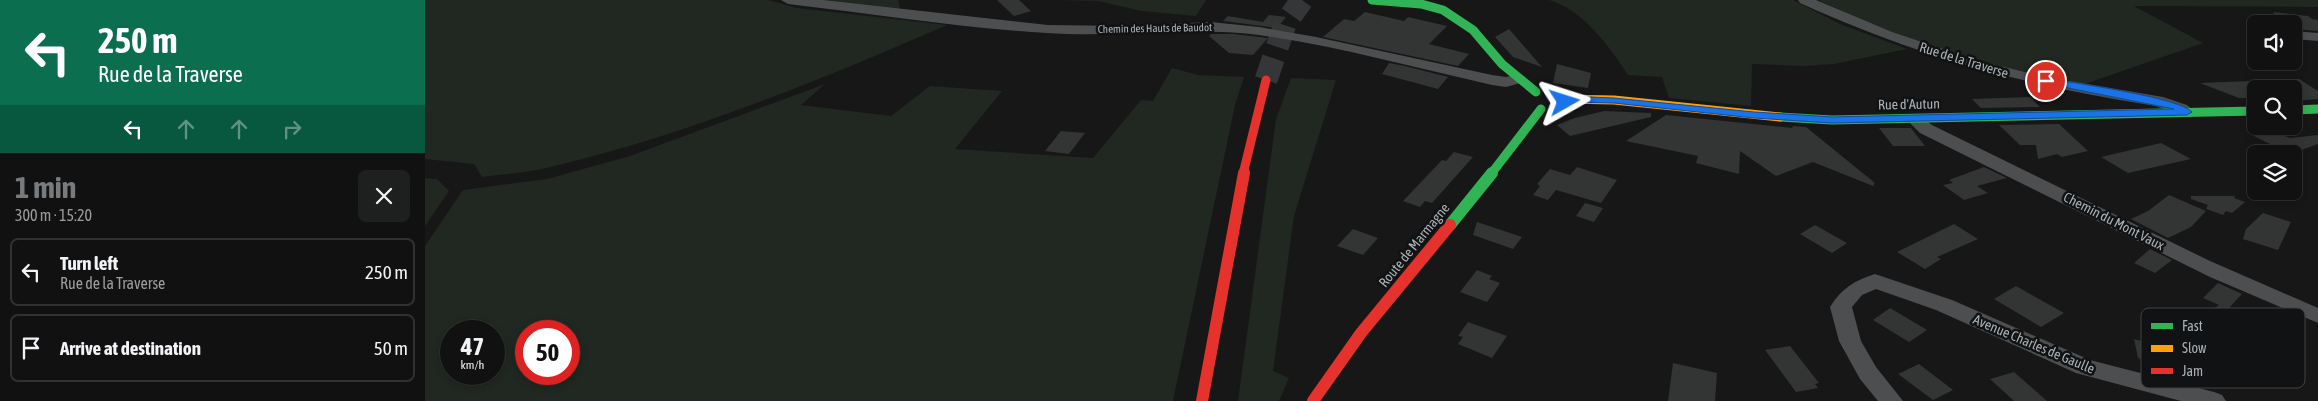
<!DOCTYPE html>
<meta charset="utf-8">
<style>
:root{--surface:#111;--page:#1e1f1f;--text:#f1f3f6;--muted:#9c9d9f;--line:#303131;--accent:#777b7e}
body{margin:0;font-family:"Asap Condensed",sans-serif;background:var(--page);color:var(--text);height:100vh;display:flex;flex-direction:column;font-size:19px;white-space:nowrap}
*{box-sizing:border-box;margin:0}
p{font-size:16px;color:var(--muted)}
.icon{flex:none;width:28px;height:28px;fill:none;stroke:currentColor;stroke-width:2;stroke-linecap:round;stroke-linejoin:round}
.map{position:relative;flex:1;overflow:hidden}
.panel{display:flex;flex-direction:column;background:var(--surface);width:425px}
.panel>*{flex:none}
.hud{background:#0b6e4f;color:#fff;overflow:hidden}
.fabs{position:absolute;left:1822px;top:15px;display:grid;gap:10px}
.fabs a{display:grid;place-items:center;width:55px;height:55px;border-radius:8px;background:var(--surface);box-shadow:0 2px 8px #0003,0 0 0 1px var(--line);font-size:25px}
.speed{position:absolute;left:15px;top:320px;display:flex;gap:10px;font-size:25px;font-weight:700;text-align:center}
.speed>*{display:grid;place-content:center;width:65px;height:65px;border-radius:50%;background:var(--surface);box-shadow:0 2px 8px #0003,0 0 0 1px var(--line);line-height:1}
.speed small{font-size:12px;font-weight:400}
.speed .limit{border:8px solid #d22;background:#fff;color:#111}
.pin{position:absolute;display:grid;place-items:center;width:42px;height:42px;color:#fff;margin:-21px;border:2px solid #fff;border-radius:50%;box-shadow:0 1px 5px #0007}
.me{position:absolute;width:55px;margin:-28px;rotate:84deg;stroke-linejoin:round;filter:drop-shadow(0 0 4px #0008)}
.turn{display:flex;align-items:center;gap:18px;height:105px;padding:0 15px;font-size:22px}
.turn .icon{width:65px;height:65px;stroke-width:2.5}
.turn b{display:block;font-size:35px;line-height:42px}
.lanes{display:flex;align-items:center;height:48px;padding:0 15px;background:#0003;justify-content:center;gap:25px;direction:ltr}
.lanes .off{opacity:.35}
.round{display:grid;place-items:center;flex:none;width:52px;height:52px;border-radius:8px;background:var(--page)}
.head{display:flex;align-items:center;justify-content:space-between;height:85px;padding:0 15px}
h1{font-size:30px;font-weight:700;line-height:38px;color:var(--accent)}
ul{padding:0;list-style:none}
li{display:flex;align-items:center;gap:15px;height:68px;margin:0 10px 8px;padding:0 5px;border:2px solid var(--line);border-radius:8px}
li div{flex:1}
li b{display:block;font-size:19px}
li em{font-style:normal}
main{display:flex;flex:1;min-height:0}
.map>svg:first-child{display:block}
</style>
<main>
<section class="panel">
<div class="hud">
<div class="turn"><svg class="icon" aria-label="left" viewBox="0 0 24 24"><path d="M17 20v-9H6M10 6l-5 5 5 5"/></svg><div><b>250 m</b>Rue de la Traverse</div></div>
<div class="lanes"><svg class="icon" aria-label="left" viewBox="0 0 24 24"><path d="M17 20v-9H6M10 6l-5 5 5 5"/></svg><svg class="icon off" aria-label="ahead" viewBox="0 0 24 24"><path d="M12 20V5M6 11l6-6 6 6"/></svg><svg class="icon off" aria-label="ahead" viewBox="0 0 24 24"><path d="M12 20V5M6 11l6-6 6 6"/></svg><svg class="icon off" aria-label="right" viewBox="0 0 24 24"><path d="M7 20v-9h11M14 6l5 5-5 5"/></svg></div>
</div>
<div class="head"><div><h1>1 min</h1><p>300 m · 15:20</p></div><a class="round"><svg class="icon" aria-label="close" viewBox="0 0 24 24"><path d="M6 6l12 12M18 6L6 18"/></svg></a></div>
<ul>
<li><svg class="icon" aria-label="left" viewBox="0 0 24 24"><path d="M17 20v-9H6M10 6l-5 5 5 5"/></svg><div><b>Turn left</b><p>Rue de la Traverse</p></div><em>250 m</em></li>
<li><svg class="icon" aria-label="arrive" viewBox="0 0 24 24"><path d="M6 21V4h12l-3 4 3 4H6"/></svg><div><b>Arrive at destination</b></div><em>50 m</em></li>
</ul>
</section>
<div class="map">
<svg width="1893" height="401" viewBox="0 0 1893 401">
<rect width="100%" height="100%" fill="#171717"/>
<path fill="#212721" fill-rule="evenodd" d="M0,0H343L372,8L522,25C396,80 259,136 125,167C103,173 80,174 57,177L49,164L0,159Z
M392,0H473L475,7L471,10Z
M633,0H781L771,16L716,11L673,1Z
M1124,0H1368L1415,24L1482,49L1409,64L1378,66L1327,64L1326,106L1244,98L1237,77L1203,75C1185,47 1157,9 1124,0Z
M1393,0H1893V7L1709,6L1778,43L1660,84L1542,60L1458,30Z
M747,68L773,75L819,77L810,105L748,401H0V246L38,190L122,179L205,156L400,84L376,105L466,116L505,86L577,91L530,149L668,158L716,100L728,101ZM26,331H69V374H26ZM101,331H144V374H101Z
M866,78L911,80L869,216L848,371L864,378L854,401H813L851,119Z
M0,178L12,179L24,191L0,226Z"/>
<path fill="#333434" d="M572,0H594L606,11L589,16Z
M940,12L979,21L983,17L1022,26L1004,44L1044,54L1033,66L898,37L919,19L929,21Z
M1848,12L1883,16L1887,19L1893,20V31L1869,29V24H1857Z
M844,15L861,17L852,28L798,21L803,16L838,22Z
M1084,29L1117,67L1088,57L1070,37Z
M786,34H808L843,38L828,55L804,53L784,36Z
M964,63L980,66L1023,77L1013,89L957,74Z
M1132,64L1166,73L1163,88L1128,83Z
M1874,79L1893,91V99L1869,101V89H1831V98H1814L1775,83Z
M1605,97L1615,107L1556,108L1547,99Z
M1179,111L1226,113V117L1145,136L1132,125L1150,118Z
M1241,115L1368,128L1367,126L1381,127L1450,183L1448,186L1388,162L1351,176L1315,151L1314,174L1271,163L1273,156L1201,141Z
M1634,124L1663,151L1637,157L1632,154L1613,159L1611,145H1595L1574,125Z
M1834,126L1865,138L1893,135V144L1865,154L1829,136Z
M1454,128H1486L1500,146H1468Z
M636,131L660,133L644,154L620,151Z
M1736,143L1766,159L1703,173L1676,157Z
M1029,152L1048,157L1007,203L1000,201L995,207L978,201L1017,160L1021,161Z
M1152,167L1192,180L1176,203L1131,190L1123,200L1108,195L1115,186L1112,184L1125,169L1145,175Z
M1559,167L1582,178L1552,186L1563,193L1539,200L1518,185L1528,183L1524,180Z
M1744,195L1781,211L1766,227L1743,238L1706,219L1723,211Z
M1766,196H1810L1809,198L1820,202L1807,213L1801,211L1798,215L1781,209L1783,205L1766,199Z
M1160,203L1178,208L1169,222L1151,216Z
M1838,213L1866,222L1853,250L1818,239L1821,229Z
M1052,222L1097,237L1088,249L1048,235Z
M1529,224L1553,239L1512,257L1516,259L1500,269L1472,252Z
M1390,225L1422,243L1407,253L1375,234Z
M928,229L953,238L938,255L912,246Z
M1725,249L1747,260L1730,273L1709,263Z
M1052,270L1067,276L1064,279L1075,283L1062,302L1035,292Z
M1793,283L1817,294L1792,321L1801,326L1787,335L1765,324L1794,305L1778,298Z
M1591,286L1639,313L1616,327L1569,299Z
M1465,308L1502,330L1484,342L1448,320Z
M1043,322L1082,336L1067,358L1033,344L1038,337L1033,336Z
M1709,339L1767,356L1771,373L1713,358Z
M1365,346L1394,383L1390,384L1393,388L1371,392L1340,350Z
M1248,363L1292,373L1290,401H1243Z
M1494,364L1528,390L1508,400L1473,374Z
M1589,372L1622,401H1589L1565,379Z"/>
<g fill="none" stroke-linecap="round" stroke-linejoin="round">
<path stroke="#343637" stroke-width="23" stroke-dasharray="23 12" stroke-linecap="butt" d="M841,80L860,24L877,0"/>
<path fill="#4c4e50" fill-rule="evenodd" d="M356,0H398L623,25L698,26L786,22L834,27L891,37L1067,75L1081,77L1093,74L1099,76L1101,79L1099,82L1081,87L1067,85C990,68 912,46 834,35C764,26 693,38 622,33C536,28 449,14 363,4Z
M1373,0H1391L1467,32L1551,60L1616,76L1738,97L1762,105L1770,112L1768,116C1757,118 1738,107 1725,105C1598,85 1492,56 1375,3Z
M1869,31L1893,33V41L1869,39Z
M1489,114L1495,115L1507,125L1785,261L1893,308V323L1785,277L1495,133L1481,119L1483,115Z
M1450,274L1527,300L1665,360L1789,392L1797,395L1801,401H1756L1651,373L1511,310L1451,289L1437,295L1427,307L1436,341L1451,367L1478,401H1453L1435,379L1414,341L1405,307C1416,289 1430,280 1450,274Z"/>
<path stroke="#30b455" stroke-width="9" d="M947,0L996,4L1018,10L1048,30L1077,64L1111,92
M1869,110L1893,109
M1355,117L1407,120L1831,111
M1066,174L1116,109"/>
<path stroke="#30b455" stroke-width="12" d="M1025,225L1067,173"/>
<path stroke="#ff9f0a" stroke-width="9" d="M1139,99L1189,100L1355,117"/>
<path stroke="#e5322d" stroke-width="9" d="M818,174L841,80"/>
<path stroke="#e5322d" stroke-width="12" d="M777,401L819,173
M888,401L936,333L1025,225"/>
</g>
<path fill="#1a73e8" stroke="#114b97" d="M1621,78C1647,83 1753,97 1767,112L1762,115L1407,123L1329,118L1189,103L1144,102L1140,104H1136L1134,99L1139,96L1189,98L1329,112L1407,117L1749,109L1618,83V79Z"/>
<g text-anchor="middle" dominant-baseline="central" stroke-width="5" stroke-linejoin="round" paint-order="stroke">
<g font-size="11" fill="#aab1b6" stroke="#111213">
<text transform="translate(730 28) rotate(-1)">Chemin des Hauts de Baudot</text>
</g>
<g font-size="14" fill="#aab1b6" stroke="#111213">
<text transform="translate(1539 60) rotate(17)">Rue de la Traverse</text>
<text transform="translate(1484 104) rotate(-1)">Rue d'Autun</text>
<text transform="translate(1689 221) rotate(27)">Chemin du Mont Vaux</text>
<text transform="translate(989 245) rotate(-51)">Route de Marmagne</text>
<text transform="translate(1609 344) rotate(23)">Avenue Charles de Gaulle</text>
</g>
</g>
<rect x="1716" y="308" width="164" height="80" rx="8" fill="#111213" stroke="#3f4244" stroke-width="1"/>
<rect x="1726" y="323" width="22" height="6" fill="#30b455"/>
<rect x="1726" y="345" width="22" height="7" fill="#ff9f0a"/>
<rect x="1726" y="368" width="22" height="6" fill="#e5322d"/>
<g font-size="14" fill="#aab1b6">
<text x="1757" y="331">Fast</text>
<text x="1757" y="353">Slow</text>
<text x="1757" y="376">Jam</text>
</g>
</svg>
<div class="fabs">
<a><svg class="icon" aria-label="sound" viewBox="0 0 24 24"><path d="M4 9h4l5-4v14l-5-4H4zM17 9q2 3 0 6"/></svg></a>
<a><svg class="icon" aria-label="search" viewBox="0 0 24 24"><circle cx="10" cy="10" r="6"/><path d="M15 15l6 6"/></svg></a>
<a><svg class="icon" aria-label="layers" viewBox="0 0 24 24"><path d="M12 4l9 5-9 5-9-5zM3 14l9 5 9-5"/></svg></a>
</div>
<div class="speed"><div>47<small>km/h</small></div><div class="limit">50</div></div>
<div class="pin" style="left:1621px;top:81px;background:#d93025"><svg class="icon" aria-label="arrive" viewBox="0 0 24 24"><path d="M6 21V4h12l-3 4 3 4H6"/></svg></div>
<svg class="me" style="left:1140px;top:102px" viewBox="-20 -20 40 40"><path d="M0-17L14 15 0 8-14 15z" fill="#1a73e8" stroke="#fff" stroke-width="4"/></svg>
</div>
</main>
